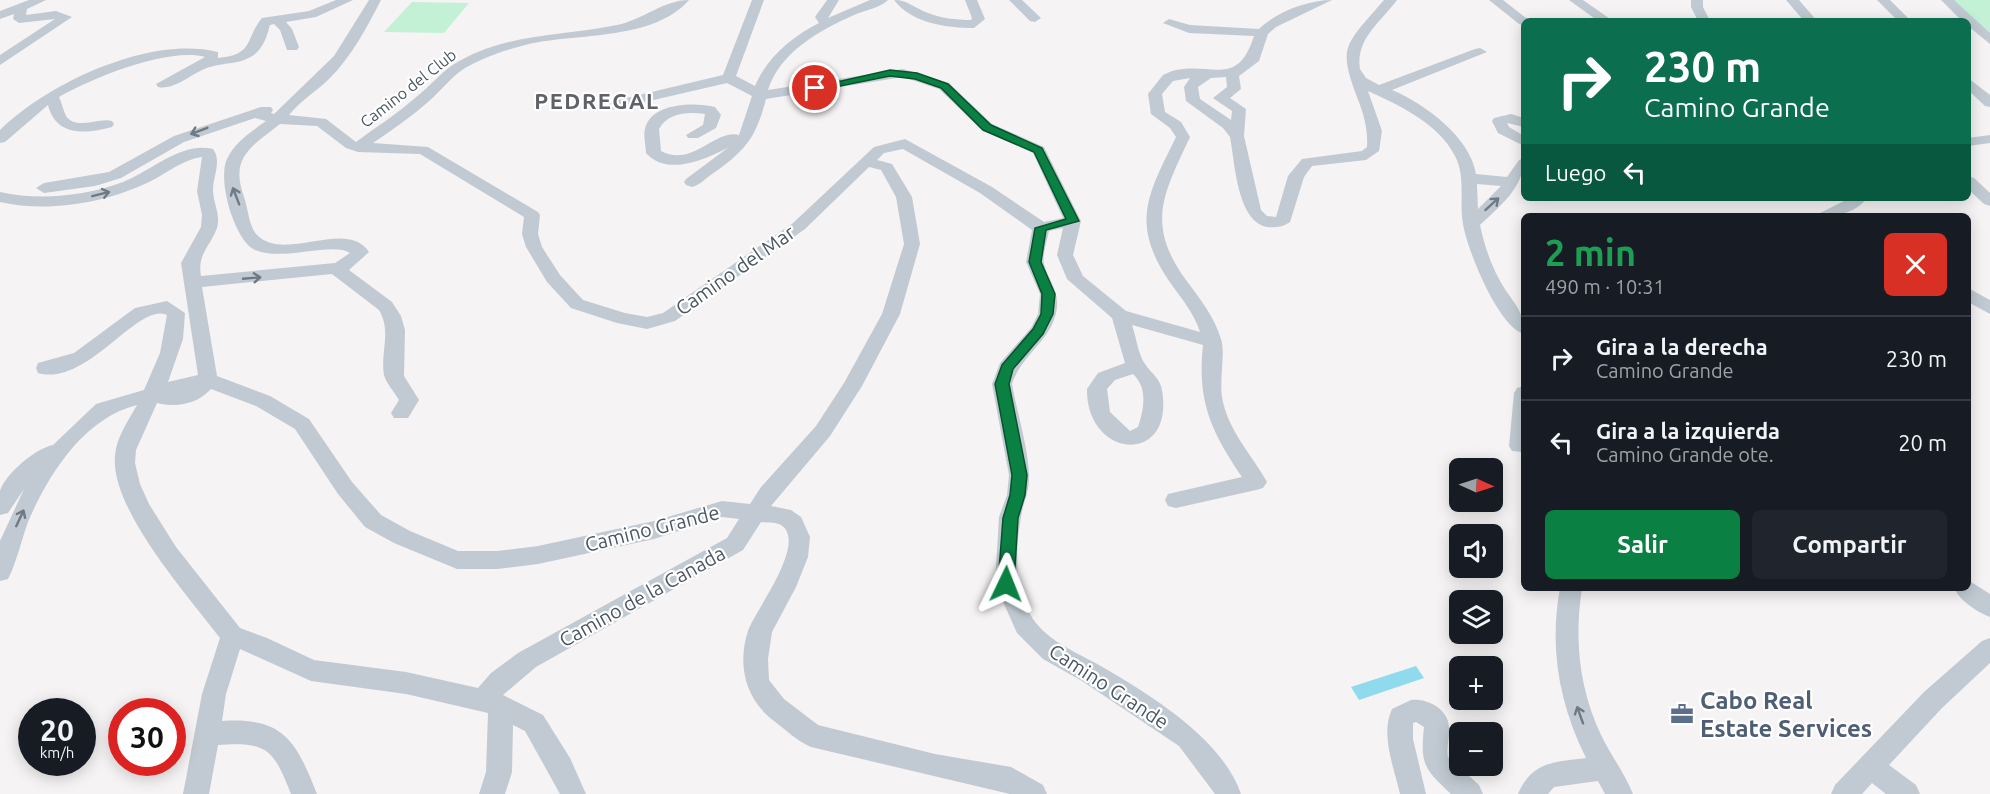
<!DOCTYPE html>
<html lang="es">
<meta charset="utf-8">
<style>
:root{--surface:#171b24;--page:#20242c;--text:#f1f3f6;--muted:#9ea1a6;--line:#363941;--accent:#0b8043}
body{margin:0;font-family:Ubuntu,sans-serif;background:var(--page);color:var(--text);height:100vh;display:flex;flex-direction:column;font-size:22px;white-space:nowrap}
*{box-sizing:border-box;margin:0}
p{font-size:20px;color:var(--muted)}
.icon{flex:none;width:33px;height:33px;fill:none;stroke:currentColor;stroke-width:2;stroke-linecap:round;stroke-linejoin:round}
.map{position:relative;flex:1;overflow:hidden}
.details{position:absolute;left:1521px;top:213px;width:450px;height:378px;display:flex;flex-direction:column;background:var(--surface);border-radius:9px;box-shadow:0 3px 15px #0003}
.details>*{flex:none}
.guide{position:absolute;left:1521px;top:18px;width:450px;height:183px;border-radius:9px;box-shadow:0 3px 15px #0003;background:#0b6e4f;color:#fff;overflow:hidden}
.needle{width:39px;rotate:93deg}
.fabs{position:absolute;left:1449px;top:458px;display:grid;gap:12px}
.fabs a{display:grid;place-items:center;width:54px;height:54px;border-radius:9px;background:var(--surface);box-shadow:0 3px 15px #0003;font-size:30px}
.speed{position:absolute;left:18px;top:698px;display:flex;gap:12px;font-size:30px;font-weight:700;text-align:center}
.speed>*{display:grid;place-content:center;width:78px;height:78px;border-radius:50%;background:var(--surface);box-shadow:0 3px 15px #0003;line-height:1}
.speed small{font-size:15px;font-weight:400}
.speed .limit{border:9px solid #d22;background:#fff;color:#111}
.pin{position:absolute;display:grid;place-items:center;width:51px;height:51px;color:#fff;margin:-26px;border:3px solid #fff;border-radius:50%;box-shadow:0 2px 6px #0007}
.me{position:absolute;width:66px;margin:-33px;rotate:2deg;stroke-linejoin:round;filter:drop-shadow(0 0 4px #0008)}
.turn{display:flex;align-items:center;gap:21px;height:126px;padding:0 24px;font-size:27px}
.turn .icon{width:78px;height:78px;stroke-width:2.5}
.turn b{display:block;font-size:42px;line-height:51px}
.then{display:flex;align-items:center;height:57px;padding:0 24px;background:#0003;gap:12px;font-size:22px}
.round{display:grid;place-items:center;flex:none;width:63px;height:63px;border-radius:9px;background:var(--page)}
.overview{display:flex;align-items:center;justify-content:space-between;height:102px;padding:0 24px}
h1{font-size:36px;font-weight:700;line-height:45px;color:#1e9e55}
.primary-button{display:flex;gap:12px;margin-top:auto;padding:12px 24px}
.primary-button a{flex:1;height:69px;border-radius:9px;background:var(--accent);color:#fff;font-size:24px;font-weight:700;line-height:69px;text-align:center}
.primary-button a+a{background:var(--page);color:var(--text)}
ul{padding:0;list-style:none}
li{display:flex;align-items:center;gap:18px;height:84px;padding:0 24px;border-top:2px solid var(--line)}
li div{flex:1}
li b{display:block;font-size:22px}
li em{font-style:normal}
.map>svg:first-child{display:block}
</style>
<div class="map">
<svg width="1990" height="794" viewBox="0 0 1990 794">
<rect width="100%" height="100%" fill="#f5f3f3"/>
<path fill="#c3f1d5" d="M1952,0H1990V34Z
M412,2L469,3L444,33L384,32Z"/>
<path fill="#90daee" d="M1416,666L1424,678L1359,700L1351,687Z"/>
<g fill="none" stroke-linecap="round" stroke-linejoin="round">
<path fill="#c1cad2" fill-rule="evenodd" d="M29,0H46L27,9L26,15L56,11L72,17L0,65V55L55,19L19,23L13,19L14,14L0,19V11Z
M336,0H353L316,17L286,22L292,29L299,47L297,50H287L280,30L274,24L270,25C267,36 264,46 255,54C241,65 225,62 210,67C194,71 175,91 158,87L156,84L205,57C168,47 92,78 59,97C62,103 63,110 66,116C77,131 98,117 112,121L114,124L112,127C86,134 56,137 48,105L5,142L0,143V130C48,83 150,35 218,52V58C255,55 245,38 262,18L309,11Z
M369,0H381C367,27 352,56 330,78C317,91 301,100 289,115L326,119L356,142C376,127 397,114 415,98C431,86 443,69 461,60C510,33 563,36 617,25C642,20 664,0 689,0C653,41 577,33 529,44C508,49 484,57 465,68C451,77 441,91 428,102C411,117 392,130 373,143L428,147L538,212L540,215L538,234L542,247L560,275L583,300L625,313L647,317L663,313L793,223L874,147L905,139L992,187L1044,222L1063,218L1033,153L982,130L939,89L903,77L766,99C756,138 745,151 712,174C705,179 700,185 692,187L686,185L684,182L686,179L729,147C707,159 667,177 646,153C646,146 643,136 645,129C651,102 695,102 715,107L721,115L716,128L698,138H688L686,135L703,125L705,114C688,112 669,112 659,129L661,151C692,168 716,128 739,135L752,96L727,83L606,111L599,107L601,104L723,75L752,0H764L736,76L755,86C767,57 792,37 819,23L815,17L827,0H839L828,18L870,0H888C880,8 865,10 854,15C820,30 780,52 768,90L903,69L949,83L992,124L1044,147L1081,221L1073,255L1083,276L1126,311L1200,332C1194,313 1181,298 1169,281C1130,223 1148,194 1176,137L1170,128L1151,114L1148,94L1163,75L1172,71C1212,61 1237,89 1254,36L1189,33L1163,23L1169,19L1190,25L1259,29C1276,12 1308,0 1332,0L1276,27L1268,34L1259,61L1239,76L1241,89L1230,98L1246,109L1244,136L1261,210L1267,216L1276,217L1288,176L1302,159L1362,151L1367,147C1368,132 1365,119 1360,105C1337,45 1343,48 1384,0H1397C1381,22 1355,39 1360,69L1366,78L1379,85L1475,49L1480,48L1487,52L1392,90C1425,104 1470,137 1476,174L1507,177L1519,160L1524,158C1524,188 1500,206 1480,225C1484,244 1490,262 1499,279C1511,302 1524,307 1524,334C1498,327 1467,249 1463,224C1459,202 1466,177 1455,156C1439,124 1399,105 1368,91L1382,131L1379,151L1366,160L1312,166L1304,177L1290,222C1283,227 1275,228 1267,227C1237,221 1235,163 1230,137L1223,128L1186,101L1184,87L1190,78L1173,81L1162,94L1165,112L1181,122L1190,137C1164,193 1145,224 1186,280C1200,299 1214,316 1221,339C1226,354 1218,382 1223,402C1230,433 1252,455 1267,482L1263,488L1256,490L1176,508L1168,506L1165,500L1168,494L1242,477C1211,431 1197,402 1203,345L1132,325C1136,336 1138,354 1145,364C1151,373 1160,378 1162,390C1175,467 1086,459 1087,389L1098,373L1125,363L1112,318L1067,279L1057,255L1063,228L1049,231C1047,241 1042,255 1044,264C1049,282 1061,292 1056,313C1050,341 1020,357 1012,384C1017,413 1029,449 1029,478C1029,493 1023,503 1021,517C1015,551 1014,590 1033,619C1049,642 1076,652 1099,665C1149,694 1222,738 1241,794H1215L1179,746L1082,681L1043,659L1017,633L995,584L999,517L1007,495L1009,475L992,384L1000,363L1031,328L1038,314L1040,294L1026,262L1032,230L980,193L903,149L884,153L877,160L892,164L912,197L920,244L900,314L862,386L830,436L771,506L791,510L801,517L810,537L808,557L796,587L772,632L768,659L769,680L784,699L818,725L935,754L1011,767L1043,785L1047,794H1010L811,747C797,741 786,730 774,721C745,699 737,665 748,631C754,612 811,539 779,524C774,522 766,523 761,522L743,550L536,667L503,695L543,715L570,758L586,794H560L525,731L513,725L512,772L505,794H479L486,772L488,713L406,694L311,681L240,649L226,694L222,721C284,717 296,741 317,794H291C273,748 267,742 218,745L209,794H183L202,694L220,638C189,597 110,509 115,456C116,438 128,421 137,405C84,418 48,475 28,522C21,541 17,561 8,579L0,581V541L24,489L8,513L0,515C0,508 0,498 0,491C5,474 36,448 53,445L96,404L144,390L160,353L167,315C138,301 88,387 38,373L36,368L38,363L74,353L135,308L167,301L185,313L183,339L168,382L198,375L181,263L201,227L202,215L197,191L202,157C183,159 166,174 149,182C105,203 48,213 0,202V192C40,201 85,196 123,182C151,171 182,141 213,149C222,161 213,176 213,190C213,203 221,215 217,228C210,247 197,254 201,276L335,263L350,253C332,241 283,262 255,250C234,240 217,179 227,159C235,142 251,132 266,121L255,118L184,142L121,178L95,186L44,193L36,188L44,183L109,172L174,136L261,107H271L273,110L271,113L274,114L334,56ZM1226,77L1227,87L1213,98L1232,111L1231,120L1200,99L1198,87L1211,78ZM280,124L317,126L346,148L358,152L420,154L524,217L522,234L526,247L547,282L571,308L617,323L647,329L675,321L805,229L869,167L881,170L896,197L904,244L882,314L844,383L816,426L761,487L750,504L722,501L654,521L538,546L497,551H458L410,531L381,515L352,482L309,419L270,396L217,376L202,287L332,274L379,310C392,332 380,352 384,375C386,383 395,393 399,400L391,413L394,418H408L419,400L404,376L405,330L401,316L392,302L349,270L369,252C346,218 285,263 257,235C249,227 248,208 244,197C229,156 253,146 280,124ZM1477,184L1501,186L1478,209L1477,186ZM1133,374C1148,388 1144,409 1138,427L1130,431L1110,412L1107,389L1115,380ZM211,389L256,406L295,429L338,494L365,527L394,543L457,569H497L538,564L654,539L722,517L739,519L727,538L518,653L491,673L478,688L406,672L314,660L267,638L240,628L176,547L149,504L140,484L135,463L136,450L157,403C177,408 197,404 211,389Z
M894,0C908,0 914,8 928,13C941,18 956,20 971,20L972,18L965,0H977L985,19L974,28C947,28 911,23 894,0Z
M1009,0H1022L1041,18L1035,22L1030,21Z
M1489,0H1503L1530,21H1524V25L1519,24Z
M1569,0H1583L1613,21H1598Z
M1691,0H1703V7L1710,21H1698L1691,7Z
M1786,0H1799L1817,21H1804Z
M1877,0H1890L1911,21H1898Z
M1941,0H1954L1990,33V44L1968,26V21H1962Z
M1968,78L1990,95V107L1985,106L1968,90Z
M1511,114L1524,118V127L1507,123L1509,127L1524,136V146L1498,133L1492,121L1494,118Z
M1990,135V143L1968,146V138Z
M1968,176L1974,178L1990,193V206L1984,204L1968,189Z
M1850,198H1867C1854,215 1834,216 1814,216Z
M1968,288L1990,300V314L1968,302Z
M1524,386V452L1512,451L1509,446L1514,393L1517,388Z
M1968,580L1990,594V617C1977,612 1960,601 1954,588H1968Z
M1560,588H1582C1574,640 1579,689 1602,737C1612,757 1625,774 1633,794H1605L1598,781L1554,787L1548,794H1518C1532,761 1555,762 1586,758C1559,703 1549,648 1560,588Z
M1990,638V663L1942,708L1889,765L1916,785L1920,794H1886L1872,783L1862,794H1831L1835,785L1924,692L1982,641Z
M1411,700C1427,698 1449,709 1449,728C1450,738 1446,747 1448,757L1479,785L1483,794H1451C1424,769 1420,764 1424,727L1416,722L1413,723V739L1426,794H1400C1394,767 1380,735 1392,709Z"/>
</g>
<defs><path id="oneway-shaft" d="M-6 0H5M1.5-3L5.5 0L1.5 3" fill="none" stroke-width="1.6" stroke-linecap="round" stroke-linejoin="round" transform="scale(1.5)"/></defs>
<g stroke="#6e7983">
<use href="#oneway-shaft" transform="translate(199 131) rotate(159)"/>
<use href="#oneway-shaft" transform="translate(101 194) rotate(-14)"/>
<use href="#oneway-shaft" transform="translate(236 196) rotate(-111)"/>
<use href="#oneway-shaft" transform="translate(1492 204) rotate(-42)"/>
<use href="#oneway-shaft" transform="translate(252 278) rotate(-5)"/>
<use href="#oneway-shaft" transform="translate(20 518) rotate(-65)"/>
<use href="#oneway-shaft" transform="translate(1580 715) rotate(-110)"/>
</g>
<path fill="#0b8043" stroke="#07532c" stroke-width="1.5" d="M890,70L917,73L948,84L991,125L1042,148L1079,221L1046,230L1041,262L1055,294L1053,314L1043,334L1013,369L1009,384L1027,475L1025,495L1018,518L1014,584L1012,588H1000L998,584L1003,518L1010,495L1012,475L995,384L1002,365L1033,329L1041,314L1042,294L1029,262L1035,228L1066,219L1034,152L983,130L941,88L915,79L890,76L815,91L810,88Z"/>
<defs>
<g id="office-bare" transform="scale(1.8)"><path d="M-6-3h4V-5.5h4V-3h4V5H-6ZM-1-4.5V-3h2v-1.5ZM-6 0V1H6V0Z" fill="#5c6f8a" stroke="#fff" stroke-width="2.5" paint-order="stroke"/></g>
</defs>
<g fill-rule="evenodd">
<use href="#office-bare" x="1682" y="714"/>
</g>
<g text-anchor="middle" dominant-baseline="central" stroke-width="4.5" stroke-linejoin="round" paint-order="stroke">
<g font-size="16" fill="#4a5661" stroke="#fff">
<text transform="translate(408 88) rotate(-38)">Camino del Club</text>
</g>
<g font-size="20" fill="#4a5661" stroke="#fff">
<text transform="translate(735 270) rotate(-35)">Camino del Mar</text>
<text transform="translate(652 528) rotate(-14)">Camino Grande</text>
<text transform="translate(642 596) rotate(-29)">Camino de la Canada</text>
<text transform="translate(1109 686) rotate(33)">Camino Grande</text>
</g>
<g font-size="22" font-weight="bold" letter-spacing="1.5" fill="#5f6368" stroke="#fff">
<text x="597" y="100">PEDREGAL</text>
</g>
<g font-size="24" font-weight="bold" fill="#4e5e75" stroke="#fff" text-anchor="start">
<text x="1700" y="700">Cabo Real<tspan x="1700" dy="28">Estate Services</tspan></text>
</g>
</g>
</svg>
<div class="fabs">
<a><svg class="needle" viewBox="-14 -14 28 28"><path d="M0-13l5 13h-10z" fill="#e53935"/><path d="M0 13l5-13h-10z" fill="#9ea1a6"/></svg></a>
<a><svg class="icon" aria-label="sound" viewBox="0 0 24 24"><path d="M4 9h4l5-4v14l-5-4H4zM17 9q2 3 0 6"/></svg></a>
<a><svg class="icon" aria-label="layers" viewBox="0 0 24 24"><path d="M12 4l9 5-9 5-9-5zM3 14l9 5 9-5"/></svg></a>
<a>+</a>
<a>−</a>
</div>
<div class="speed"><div>20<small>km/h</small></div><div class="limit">30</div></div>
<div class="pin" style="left:815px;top:88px;background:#d93025"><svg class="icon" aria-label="arrive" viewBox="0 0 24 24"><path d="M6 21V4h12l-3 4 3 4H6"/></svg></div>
<svg class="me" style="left:1006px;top:584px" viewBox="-20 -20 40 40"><path d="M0-17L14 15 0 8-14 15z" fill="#0b8043" stroke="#fff" stroke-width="4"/></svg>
<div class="guide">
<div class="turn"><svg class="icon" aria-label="right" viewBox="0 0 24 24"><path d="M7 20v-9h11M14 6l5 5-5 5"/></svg><div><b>230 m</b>Camino Grande</div></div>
<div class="then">Luego<svg class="icon" aria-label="left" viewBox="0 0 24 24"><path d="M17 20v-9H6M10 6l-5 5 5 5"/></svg></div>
</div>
<section class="details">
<div class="overview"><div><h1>2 min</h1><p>490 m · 10:31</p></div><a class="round" style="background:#d93025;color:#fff"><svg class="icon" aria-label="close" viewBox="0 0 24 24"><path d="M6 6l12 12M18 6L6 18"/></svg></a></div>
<ul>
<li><svg class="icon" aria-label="right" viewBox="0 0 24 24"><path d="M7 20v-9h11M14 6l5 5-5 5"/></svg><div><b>Gira a la derecha</b><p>Camino Grande</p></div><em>230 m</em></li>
<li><svg class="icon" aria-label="left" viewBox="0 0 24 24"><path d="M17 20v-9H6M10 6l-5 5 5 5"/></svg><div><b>Gira a la izquierda</b><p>Camino Grande ote.</p></div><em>20 m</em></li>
</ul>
<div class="primary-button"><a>Salir</a><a>Compartir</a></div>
</section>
</div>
